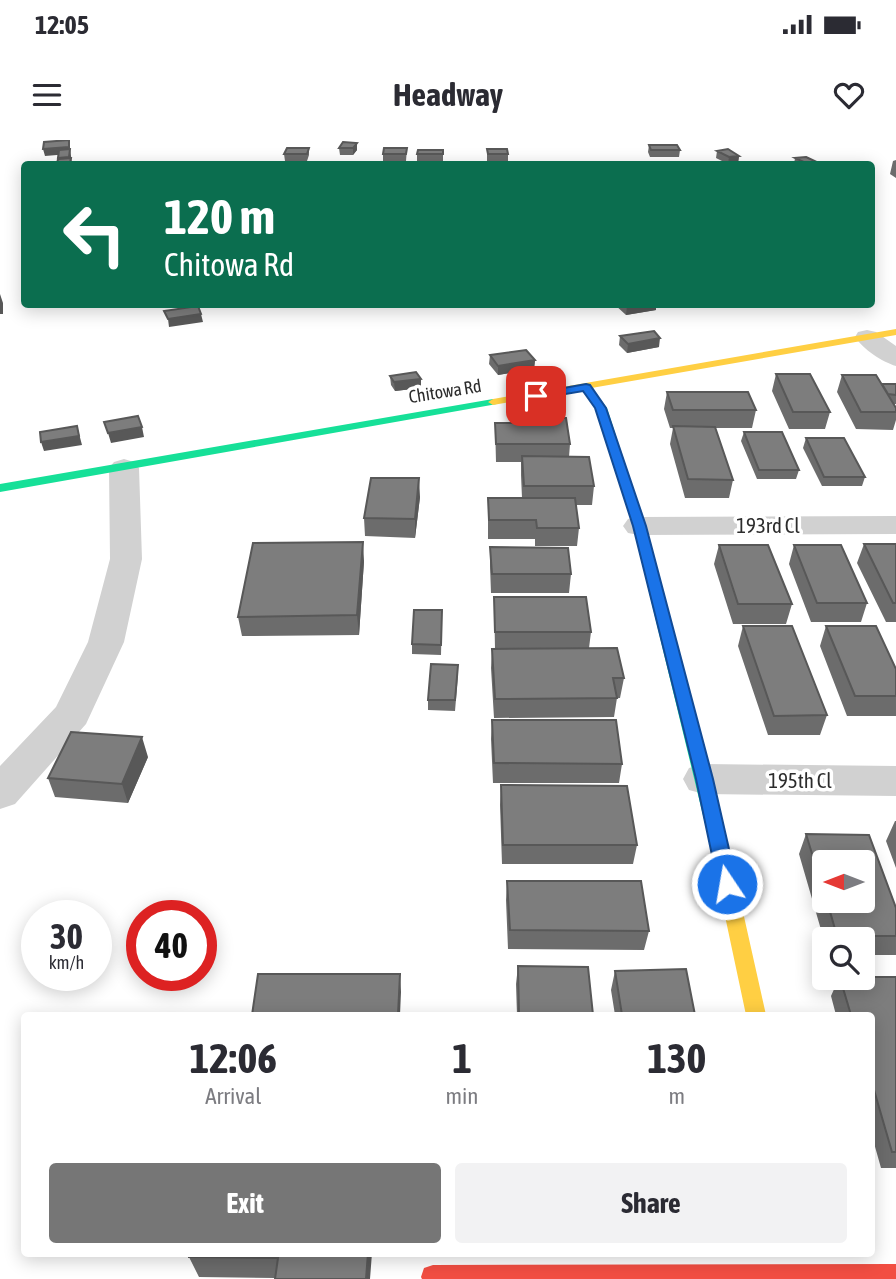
<!DOCTYPE html>
<style>
:root{--surface:#fff;--page:#f2f2f3;--text:#2b2b33;--muted:#7c7c81;--accent:#767676}
body{margin:0;font-family:"Asap Condensed",sans-serif;background:var(--page);color:var(--text);height:100vh;display:flex;flex-direction:column;font-size:26px;white-space:nowrap}
*{box-sizing:border-box;margin:0}
p{font-size:23px;color:var(--muted)}
.icon{flex:none;width:38px;height:38px;fill:none;stroke:currentColor;stroke-width:2;stroke-linecap:round;stroke-linejoin:round}
.map{position:relative;flex:1;overflow:hidden}
.side{position:absolute;left:21px;top:872px;width:854px;height:245px;display:flex;flex-direction:column;background:var(--surface);border-radius:7px;box-shadow:0 4px 18px #0003}
.side>*{flex:none}
.banner{position:absolute;left:21px;top:21px;width:854px;height:147px;border-radius:7px;box-shadow:0 4px 18px #0003;background:#0b6e4f;color:#fff;overflow:hidden}
.needle{width:46px;rotate:270deg}
.controls{position:absolute;left:812px;top:710px;display:grid;gap:14px}
.controls a{display:grid;place-items:center;width:63px;height:63px;border-radius:7px;background:var(--surface);box-shadow:0 4px 18px #0003;font-size:35px}
.speed{position:absolute;left:21px;top:760px;display:flex;gap:14px;font-size:35px;font-weight:700;text-align:center}
.speed>*{display:grid;place-content:center;width:91px;height:91px;border-radius:50%;background:var(--surface);box-shadow:0 4px 18px #0003;line-height:1}
.speed small{font-size:18px;font-weight:400}
.speed .limit{border:10px solid #d22;background:#fff;color:#111}
.pin{position:absolute;display:grid;place-items:center;width:60px;height:60px;color:#fff;margin:-30px;border-radius:14px;box-shadow:0 4px 10px #0006}
.me{position:absolute;width:77px;margin:-38px;rotate:348deg;stroke-linejoin:round;filter:drop-shadow(0 0 5px #0008)}
.turn{display:flex;align-items:center;gap:24px;height:147px;padding:0 28px;font-size:32px}
.turn .icon{width:91px;height:91px;stroke-width:2.5}
.turn b{display:block;font-size:49px;line-height:60px}
.eta{display:flex;justify-content:space-evenly;align-items:center;height:119px;text-align:center}
.eta b{font-size:42px;font-weight:700;line-height:49px}
.primary-button{display:flex;gap:14px;margin-top:auto;padding:14px 28px}
.primary-button a{flex:1;height:80px;border-radius:7px;background:var(--accent);color:#fff;font-size:28px;font-weight:700;line-height:80px;text-align:center}
.primary-button a+a{background:var(--page);color:var(--text)}
.status{display:flex;justify-content:space-between;align-items:center;height:49px;padding:0 35px;background:var(--surface);direction:ltr}
.status svg{height:19px;fill:currentColor}
header{display:flex;justify-content:space-between;align-items:center;height:91px;padding:0 28px;background:var(--surface);font-size:32px;font-weight:700}
.map>svg:first-child{display:block}
</style>
<div class="status"><b>12:05</b><svg viewBox="0 0 49 12"><path d="M0 12V9h3v3zM5 12V6h3v6zM10 12V3h3v9zM15 12V0h3v12zM26 1h20v11H26zM47 4h2v5h-2z"/></svg></div>
<header><svg class="icon" aria-label="menu" viewBox="0 0 24 24"><path d="M4 6h16M4 12h16M4 18h16"/></svg>Headway<svg class="icon" aria-label="heart" viewBox="0 0 24 24"><path d="M12 20l-8-8c-3-5 5-10 8-4 3-6 11-1 8 4z"/></svg></header>
<div class="map">
<svg width="896" height="1139" viewBox="0 0 896 1139">
<rect width="100%" height="100%" fill="#fff"/>
<g fill="none" stroke-linecap="round" stroke-linejoin="round">
<path fill="#d1d1d1" fill-rule="evenodd" d="M867,190L876,192L896,206V226C882,222 863,209 855,197L858,192Z
M124,319L134,322L139,328L142,419L124,502L86,584L15,664L0,669V626L56,567L88,502L110,419L109,328L114,322Z
M896,376V394L639,395L628,393L623,386L628,379L639,377Z
M704,624L896,626V656L704,654L689,650L683,639L689,628Z"/>
<path fill="#16e098" fill-rule="evenodd" d="M582,246H590L607,268L645,386L726,696L723,701L717,703L711,701L708,696L633,386L596,268L581,248Z
M493,259L498,262L497,264L0,352V344Z"/>
<path fill="#ffcf43" fill-rule="evenodd" d="M896,189V195L493,265L488,262L493,259Z
M717,689L723,691L726,696L766,875H746L708,696L711,691Z"/>
<path fill="#f24e42" fill-rule="evenodd" d="M896,1124V1139H422L421,1137L424,1128L433,1125Z"/>
</g>
<path fill="#6c6c6c" fill-rule="evenodd" d="M357,3V10L353,15H340L339,8Z
M649,5L680,10L679,17H650L648,12Z
M309,8V15L307,21H285L284,14Z
M407,8L406,21H383V14Z
M487,9L508,14V21H487Z
M443,10V21H417V14Z
M717,11L739,16L738,23L728,24L716,18Z
M795,18L819,23V24H794Z
M896,20V38L890,34L893,21Z
M614,164H656V170L626,175Z
M620,196L659,207L627,213L619,205Z
M490,215L535,220L534,229L498,235L489,224Z
M776,234L830,272L825,289H789L772,251Z
M842,235L882,244H896V264H894L896,268V280L893,290L856,289L837,252Z
M390,236L421,239V248L395,251L391,245Z
M667,252L756,270L752,288H715L733,340L729,358H685L670,304L673,288H670L664,269Z
M495,283H531L570,304L569,317L594,346L592,365H576L579,388L577,406H535V399H488V358H522L521,335V322H496Z
M744,292L799,330L796,339H757L741,301Z
M806,298L865,337L862,346H822L803,308Z
M420,357L415,398L365,396L364,378Z
M864,404H896V482H886L857,423Z
M719,405L792,464L786,484H733L714,424Z
M794,405L867,463L861,482H811L789,424Z
M490,407L571,434L569,453H491L490,426Z
M364,421L359,495L242,496L238,477Z
M494,457L591,492L589,508L624,538L620,558H617L614,577L494,578L491,528L492,509H495Z
M442,470L441,515L412,514V504Z
M743,486L827,575L820,595H768L738,506Z
M826,486L896,529V576H847L820,506Z
M458,535L455,571L428,570V560Z
M492,580L622,624L619,643H493L491,599Z
M148,617L128,663L55,657L48,638Z
M501,645L637,705L633,724H502L500,665Z
M895,681H896V728L886,701Z
M806,694L896,768V815H863V800H824L799,714ZM824,723L863,761H824Z
M507,741L649,791L644,810L508,809L506,760Z
M518,826L593,875H517L516,844Z
M615,831L695,875H615L611,850Z
M896,837V1028H881L872,996V875H836L831,856L839,838Z
M372,1113L275,1138L199,1137L189,1117Z"/>
<path fill="#585858" d="M69,0L72,24H57H60L58,18L69,14L45,16L43,9Z
M357,3V10L353,15V8Z
M739,16L738,23L728,24L729,17Z
M0,154L3,163V174H0Z
M93,164H111L94,167Z
M639,164H656V170L626,175L627,167Z
M201,174L203,182L169,187L168,179Z
M660,198L659,207L627,213L628,204Z
M535,220L534,229L498,235V226Z
M421,239V248L395,251L394,242Z
M77,286L82,305L44,311L41,302Z
M142,287L144,297L111,303L108,293Z
M419,338L420,357L415,398V379Z
M363,402L364,421L359,495L357,475Z
M142,597L148,617L128,663L122,644Z
M400,834L401,852L400,875H398Z
M368,1113H372L370,1139H366Z"/>
<path fill="#7d7d7d" stroke="#585858" stroke-width="2" d="M69,0V7L43,9L44,2Z
M343,2L357,3L353,8H339Z
M649,5H677L680,10H651Z
M287,8H309L307,14H284Z
M384,8H407L406,14H383Z
M70,9L69,17L58,18L59,10Z
M487,9H507L508,14H488Z
M728,9L739,16L729,17L717,11Z
M418,10H443V14H417Z
M806,17L819,23L808,24L795,18Z
M71,18L70,23L57,24L58,19Z
M625,164H639L627,167Z
M198,166L201,174L168,179L164,171Z
M654,191L660,198L628,204L620,196Z
M526,210L535,220L498,226L490,215Z
M416,232L421,239L394,242L390,236Z
M776,234H810L830,272H793Z
M842,235H876L896,268V272H861Z
M882,244H896V255L888,254Z
M667,252H748L756,270H673Z
M138,276L142,287L108,293L104,282Z
M531,277L566,278L570,304H496L495,283H531Z
M77,286L79,296L41,302L40,292Z
M673,286L715,287L733,340L688,339Z
M744,292H782L799,330H759Z
M806,298H844L865,337H824Z
M522,316L589,317L594,346H524Z
M371,338H419L415,379L364,378Z
M488,358H575L579,388H537L536,380H489Z
M363,402L357,475L238,477L253,403Z
M864,404H896V463H893Z
M719,405H768L792,464H738Z
M794,405H841L867,463H817Z
M490,407L568,408L571,434H492Z
M494,457H586L591,492H495Z
M414,470H442L441,505L412,504Z
M743,486H792L827,575L774,576Z
M826,486H876L896,529V556H855Z
M617,508L624,538H613L617,558L495,559L492,509Z
M431,524L458,525L455,560H428Z
M492,580H616L622,624L494,623Z
M71,592L142,597L122,644L48,638Z
M501,645L627,646L637,705H503Z
M806,694L869,695L896,768V796H837L827,761H863V723H824V753Z
M507,741H641L649,791L510,790Z
M518,826L588,827L593,875H519Z
M686,829L695,875H622L615,831Z
M258,834H400L398,875H252Z
M863,837H896V1012H892L872,943V875H851L840,838H863Z
M189,1113H368L366,1139H275L278,1118L189,1117Z"/>
<path fill="#1a73e8" stroke="#114b97" stroke-width="2" d="M586,244L590,245L606,268L646,386L713,639L737,744L734,749L727,752L721,749L718,744L696,639L633,386L595,268L583,251L536,259L531,256L536,253Z"/>
<g text-anchor="middle" dominant-baseline="central" stroke-width="7" stroke-linejoin="round" paint-order="stroke">
<g font-size="18" fill="#2c2c2c" stroke="#fff">
<text transform="translate(445 251) rotate(-9)">Chitowa Rd</text>
</g>
<g font-size="21" fill="#2c2c2c" stroke="#fff">
<text x="768" y="385">193rd Cl</text>
<text x="800" y="640">195th Cl</text>
</g>
</g>
</svg>
<div class="controls">
<a><svg class="needle" viewBox="-14 -14 28 28"><path d="M0-13l5 13h-10z" fill="#e53935"/><path d="M0 13l5-13h-10z" fill="#7c7c81"/></svg></a>
<a><svg class="icon" aria-label="search" viewBox="0 0 24 24"><circle cx="10" cy="10" r="6"/><path d="M15 15l6 6"/></svg></a>
</div>
<div class="speed"><div>30<small>km/h</small></div><div class="limit">40</div></div>
<div class="pin" style="left:536px;top:256px;background:#d93025"><svg class="icon" aria-label="arrive" viewBox="0 0 24 24"><path d="M6 21V4h12l-3 4 3 4H6"/></svg></div>
<svg class="me" style="left:727px;top:744px" viewBox="-20 -20 40 40"><circle r="17" fill="#1a73e8" stroke="#fff" stroke-width="3"/><path d="M0-11L8 9 0 5-8 9z" fill="#fff"/></svg>
<div class="banner">
<div class="turn"><svg class="icon" aria-label="left" viewBox="0 0 24 24"><path d="M17 20v-9H6M10 6l-5 5 5 5"/></svg><div><b>120 m</b>Chitowa Rd</div></div>
</div>
<section class="side">
<div class="eta">
<div><b>12:06</b><p>Arrival</p></div>
<div><b>1</b><p>min</p></div>
<div><b>130</b><p>m</p></div>
</div>
<div class="primary-button"><a>Exit</a><a>Share</a></div>
</section>
</div>
